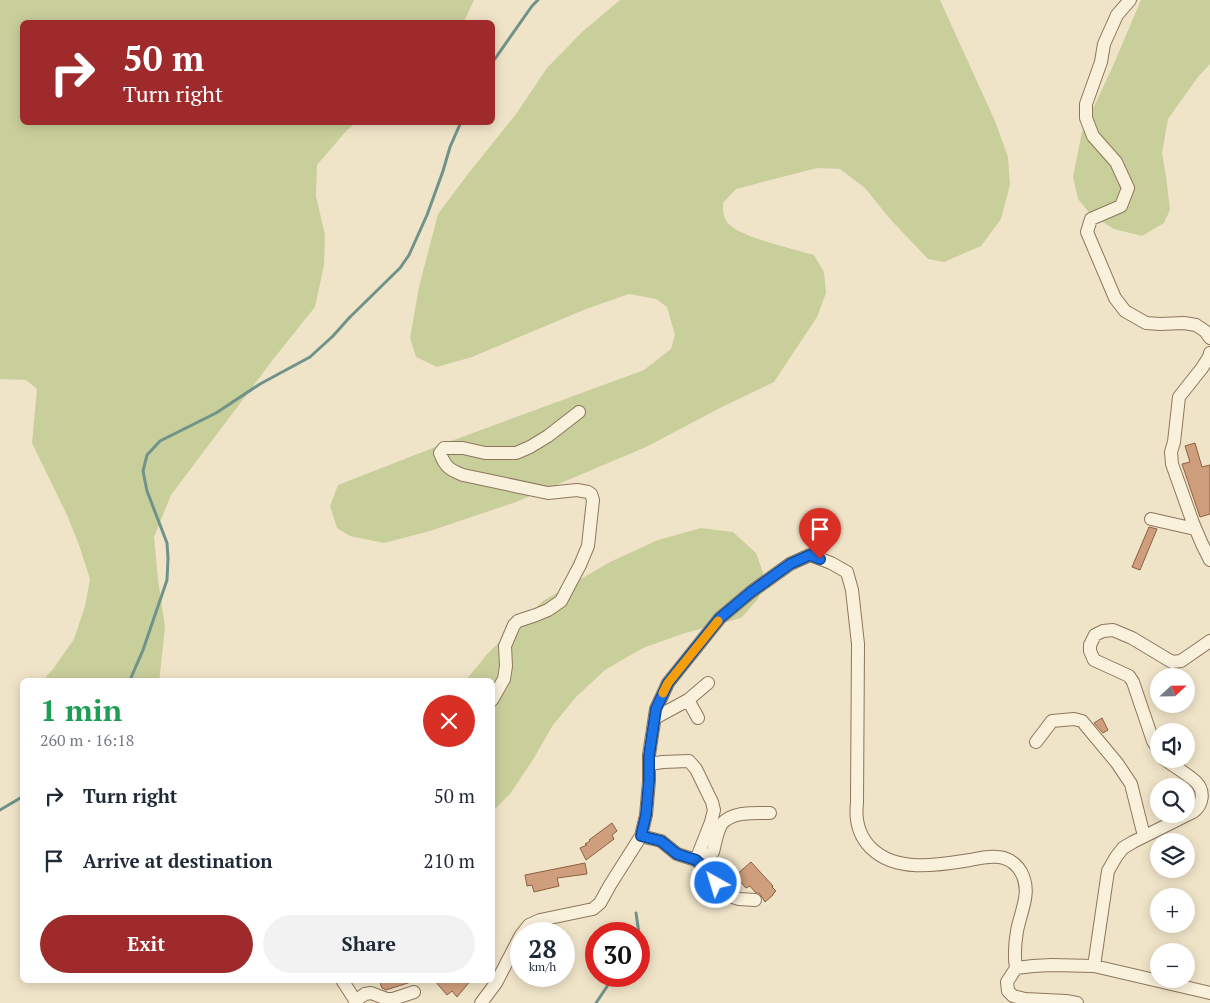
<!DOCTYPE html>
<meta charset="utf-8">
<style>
:root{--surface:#fff;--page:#f2f2f3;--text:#1f2937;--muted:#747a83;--accent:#9e2a2b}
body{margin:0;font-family:"PT Serif",serif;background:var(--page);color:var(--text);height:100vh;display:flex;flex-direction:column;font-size:19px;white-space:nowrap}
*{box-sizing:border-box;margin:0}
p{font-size:16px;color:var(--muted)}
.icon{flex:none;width:28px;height:28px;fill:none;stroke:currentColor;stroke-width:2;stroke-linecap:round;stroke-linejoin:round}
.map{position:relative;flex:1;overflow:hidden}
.side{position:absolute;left:20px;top:678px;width:475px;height:305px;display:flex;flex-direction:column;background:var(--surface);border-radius:8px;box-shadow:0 2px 12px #0003}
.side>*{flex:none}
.guide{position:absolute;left:20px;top:20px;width:475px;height:105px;border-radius:8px;box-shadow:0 2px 12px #0003;background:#9e2a2b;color:#fff;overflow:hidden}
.needle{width:32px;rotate:68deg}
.tools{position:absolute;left:1150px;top:668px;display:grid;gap:10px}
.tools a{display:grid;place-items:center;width:45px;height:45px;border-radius:50%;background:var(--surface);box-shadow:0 2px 12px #0003;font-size:25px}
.speed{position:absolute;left:510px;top:922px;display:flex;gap:10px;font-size:25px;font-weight:700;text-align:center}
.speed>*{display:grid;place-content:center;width:65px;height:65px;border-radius:50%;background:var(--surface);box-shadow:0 2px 12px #0003;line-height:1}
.speed small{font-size:12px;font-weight:400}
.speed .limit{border:8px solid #d22;background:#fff;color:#111}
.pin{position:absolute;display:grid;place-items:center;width:42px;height:42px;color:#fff;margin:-51px -21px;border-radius:50% 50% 50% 0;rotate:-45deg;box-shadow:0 0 5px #0007}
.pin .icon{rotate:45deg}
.me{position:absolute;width:55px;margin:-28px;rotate:321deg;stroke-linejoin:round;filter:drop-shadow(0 0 4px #0008)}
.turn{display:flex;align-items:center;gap:18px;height:105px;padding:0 20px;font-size:22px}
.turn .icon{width:65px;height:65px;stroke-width:2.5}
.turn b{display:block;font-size:35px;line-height:42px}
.round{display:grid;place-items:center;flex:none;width:52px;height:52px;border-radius:26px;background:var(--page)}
.summary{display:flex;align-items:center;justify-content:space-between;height:85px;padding:0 20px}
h1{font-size:30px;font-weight:700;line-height:38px;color:#1e9e55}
.primary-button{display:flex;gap:10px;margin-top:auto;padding:10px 20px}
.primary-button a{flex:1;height:58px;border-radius:30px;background:var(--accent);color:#fff;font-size:20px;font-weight:700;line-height:58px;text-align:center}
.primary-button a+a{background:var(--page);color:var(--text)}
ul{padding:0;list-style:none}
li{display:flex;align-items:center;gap:15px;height:65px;padding:0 20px}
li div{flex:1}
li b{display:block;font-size:19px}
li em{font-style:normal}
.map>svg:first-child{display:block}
</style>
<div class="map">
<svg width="1210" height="1003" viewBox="0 0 1210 1003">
<rect width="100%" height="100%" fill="#f0e4c8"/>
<path fill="#c9cf9b" d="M0,0H474L464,22H22V122L356,123L347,130L317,165L316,196L325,235L324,265L315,307L275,357L171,495L154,537L158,579L165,627L160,674L159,680H43L53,669L74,639L85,606L90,579L79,545L67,515L32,443L37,389L26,380L0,379Z
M620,0H940L995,121L1008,157L1010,185L1001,219L981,246L944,262L928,259L890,219L865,188L840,169L817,168L736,189L723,203C723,210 723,216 727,222C738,237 794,249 814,255L824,272L826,293L817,317L774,382L718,409L646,447L516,502L430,531L384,543L350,536L337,528L330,506L338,485L443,444L644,370L671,349L675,335L667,307L656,299L629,294L586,309L472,357L437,367L416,357L410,338L419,287L438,214L468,174L516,114L547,68L582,32Z
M1141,0H1210V64L1198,77L1168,119L1162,153L1166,176L1170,210L1164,223L1142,236L1114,229L1091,215L1078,199L1073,177L1082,132L1112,68Z
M701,528L733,532L756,553L765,578L758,599L741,618L685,633L643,648L605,670L576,697L553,725L534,758L510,794L493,811L492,680H466L488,653L543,601L610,562L658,540Z"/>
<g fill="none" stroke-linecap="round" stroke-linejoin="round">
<path stroke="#6f938a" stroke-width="3" d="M492,63L532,6L538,0
M130,680L143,650L167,580L168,558L167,543L147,491L143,471L147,455L160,441L216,413L260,384L310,357L333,336L349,318L400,268L409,255L427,215L443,171L450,147L461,122
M0,810L22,797
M636,913L641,947L639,949
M596,1003L614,976"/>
</g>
<path fill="#cf9f7d" stroke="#8d5f41" d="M1195,443L1202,467L1210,465V514L1200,517L1182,464L1190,462L1185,446Z
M1149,527L1157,529L1140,570L1132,567Z
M1102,718L1108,730L1103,733L1094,723Z
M612,823L617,831L612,835L614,839L586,860L580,848L587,845L585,844L590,841L589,840Z
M751,862L773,886L772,887L776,891L773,894V895L765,902L760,894L755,892L750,886L746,888L735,876Z
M585,863L587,874L557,878L559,886L534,892L532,885L527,886L525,875Z
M701,876L710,889L714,897L701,902L694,879Z
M379,980H411V982L386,990L382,988Z
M434,980H471L457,997L452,991L447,995Z"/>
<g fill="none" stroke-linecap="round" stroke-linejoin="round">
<g stroke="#8d765c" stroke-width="14">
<path id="minor" d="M1130,0L1117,15L1104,44L1101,62L1086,104V118L1093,136L1116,162L1128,188L1121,206L1091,219L1087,232L1115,298L1125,311L1146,323L1160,324L1184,323L1196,325L1205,331L1210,338
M1210,353L1209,357L1202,368L1179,397L1174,442L1171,452L1172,464L1193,523L1202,544L1210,560
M1151,519L1195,529
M492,700L504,679L506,666L505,646L514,625L518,621L536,615L548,610L561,601L580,565L588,546L593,500L591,494L588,492L577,490L548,493L463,475C450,470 445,467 440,453L444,448H463L485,453H516L530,447L548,436L579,412
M688,700L698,718
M655,718L688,700L708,683
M1036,742L1052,721L1074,719L1082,721L1117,763L1131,784L1144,836
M1159,751L1153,741L1133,682L1129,676L1094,660L1090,651V645L1095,635L1103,631L1113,630L1132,638L1172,662L1181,661L1210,641
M649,764L663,762L689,761L696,769L712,802L714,810L711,822L696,860L706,869L722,891L730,896L739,899L755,900
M641,836L661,841L677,854L696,860L705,857L713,852C715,844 717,832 721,825C731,811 755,813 770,813
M522,934L529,925L540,920L593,909L600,903L610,885L641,836L646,815L649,781V755L656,709L668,683L720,618L751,592L790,564L810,555L831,563L847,572L852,590L858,644L857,803C855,820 859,836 871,848C896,873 939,865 970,860C979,858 995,855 1004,858C1011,860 1018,866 1021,872C1032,892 1021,910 1017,931C1015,943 1014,956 1016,968L1007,982L1008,991L1013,996L1025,999L1066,1001L1077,1003
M1094,966L1108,871L1116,857L1123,848L1133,842L1193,812C1203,805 1205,791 1196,782C1189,775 1172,765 1164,759
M1016,968L1033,966L1052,965L1094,966L1210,993
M342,980L357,1003
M355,1001L365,994L371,993L387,999H393L414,992
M481,1003L496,983L521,935"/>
</g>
<use href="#minor" stroke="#faf1dc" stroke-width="12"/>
</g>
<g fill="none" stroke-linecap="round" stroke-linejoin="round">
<g stroke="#114b97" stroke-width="12">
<path id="route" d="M716,883L706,869L696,860L677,854L661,841L641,836L646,815L649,781V756L656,709L668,683L720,618L751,592L790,564L810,555L820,559"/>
</g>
<use href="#route" stroke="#1a73e8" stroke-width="9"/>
<path stroke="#f59e0b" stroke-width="9" d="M663,693L668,683L718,621"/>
</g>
</svg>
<div class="tools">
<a><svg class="needle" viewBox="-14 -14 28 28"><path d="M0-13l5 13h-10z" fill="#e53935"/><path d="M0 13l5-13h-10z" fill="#747a83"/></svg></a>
<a><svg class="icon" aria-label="sound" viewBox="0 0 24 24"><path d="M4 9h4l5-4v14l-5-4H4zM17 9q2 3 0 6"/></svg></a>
<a><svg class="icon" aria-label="search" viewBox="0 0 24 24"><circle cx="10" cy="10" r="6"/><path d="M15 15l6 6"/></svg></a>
<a><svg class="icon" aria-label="layers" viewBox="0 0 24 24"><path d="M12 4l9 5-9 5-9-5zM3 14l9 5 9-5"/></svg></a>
<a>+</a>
<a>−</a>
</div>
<div class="speed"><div>28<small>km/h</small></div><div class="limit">30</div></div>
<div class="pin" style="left:820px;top:559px;background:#d93025"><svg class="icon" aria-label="arrive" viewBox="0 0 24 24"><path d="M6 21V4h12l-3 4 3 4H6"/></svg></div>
<svg class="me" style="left:716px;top:883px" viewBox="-20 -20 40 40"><circle r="17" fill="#1a73e8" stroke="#fff" stroke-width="3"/><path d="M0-11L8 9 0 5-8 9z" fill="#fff"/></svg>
<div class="guide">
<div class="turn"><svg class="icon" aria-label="right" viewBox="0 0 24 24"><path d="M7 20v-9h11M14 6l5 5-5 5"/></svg><div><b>50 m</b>Turn right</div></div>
</div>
<section class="side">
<div class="summary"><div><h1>1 min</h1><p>260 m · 16:18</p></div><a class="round" style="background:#d93025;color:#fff"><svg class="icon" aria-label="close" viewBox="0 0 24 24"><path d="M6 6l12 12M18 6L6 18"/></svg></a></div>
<ul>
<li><svg class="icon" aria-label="right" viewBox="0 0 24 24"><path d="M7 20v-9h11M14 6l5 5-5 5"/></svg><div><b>Turn right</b></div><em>50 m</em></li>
<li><svg class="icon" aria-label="arrive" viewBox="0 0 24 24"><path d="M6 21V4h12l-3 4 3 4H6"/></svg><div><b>Arrive at destination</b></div><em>210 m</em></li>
</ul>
<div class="primary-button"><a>Exit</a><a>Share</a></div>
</section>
</div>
